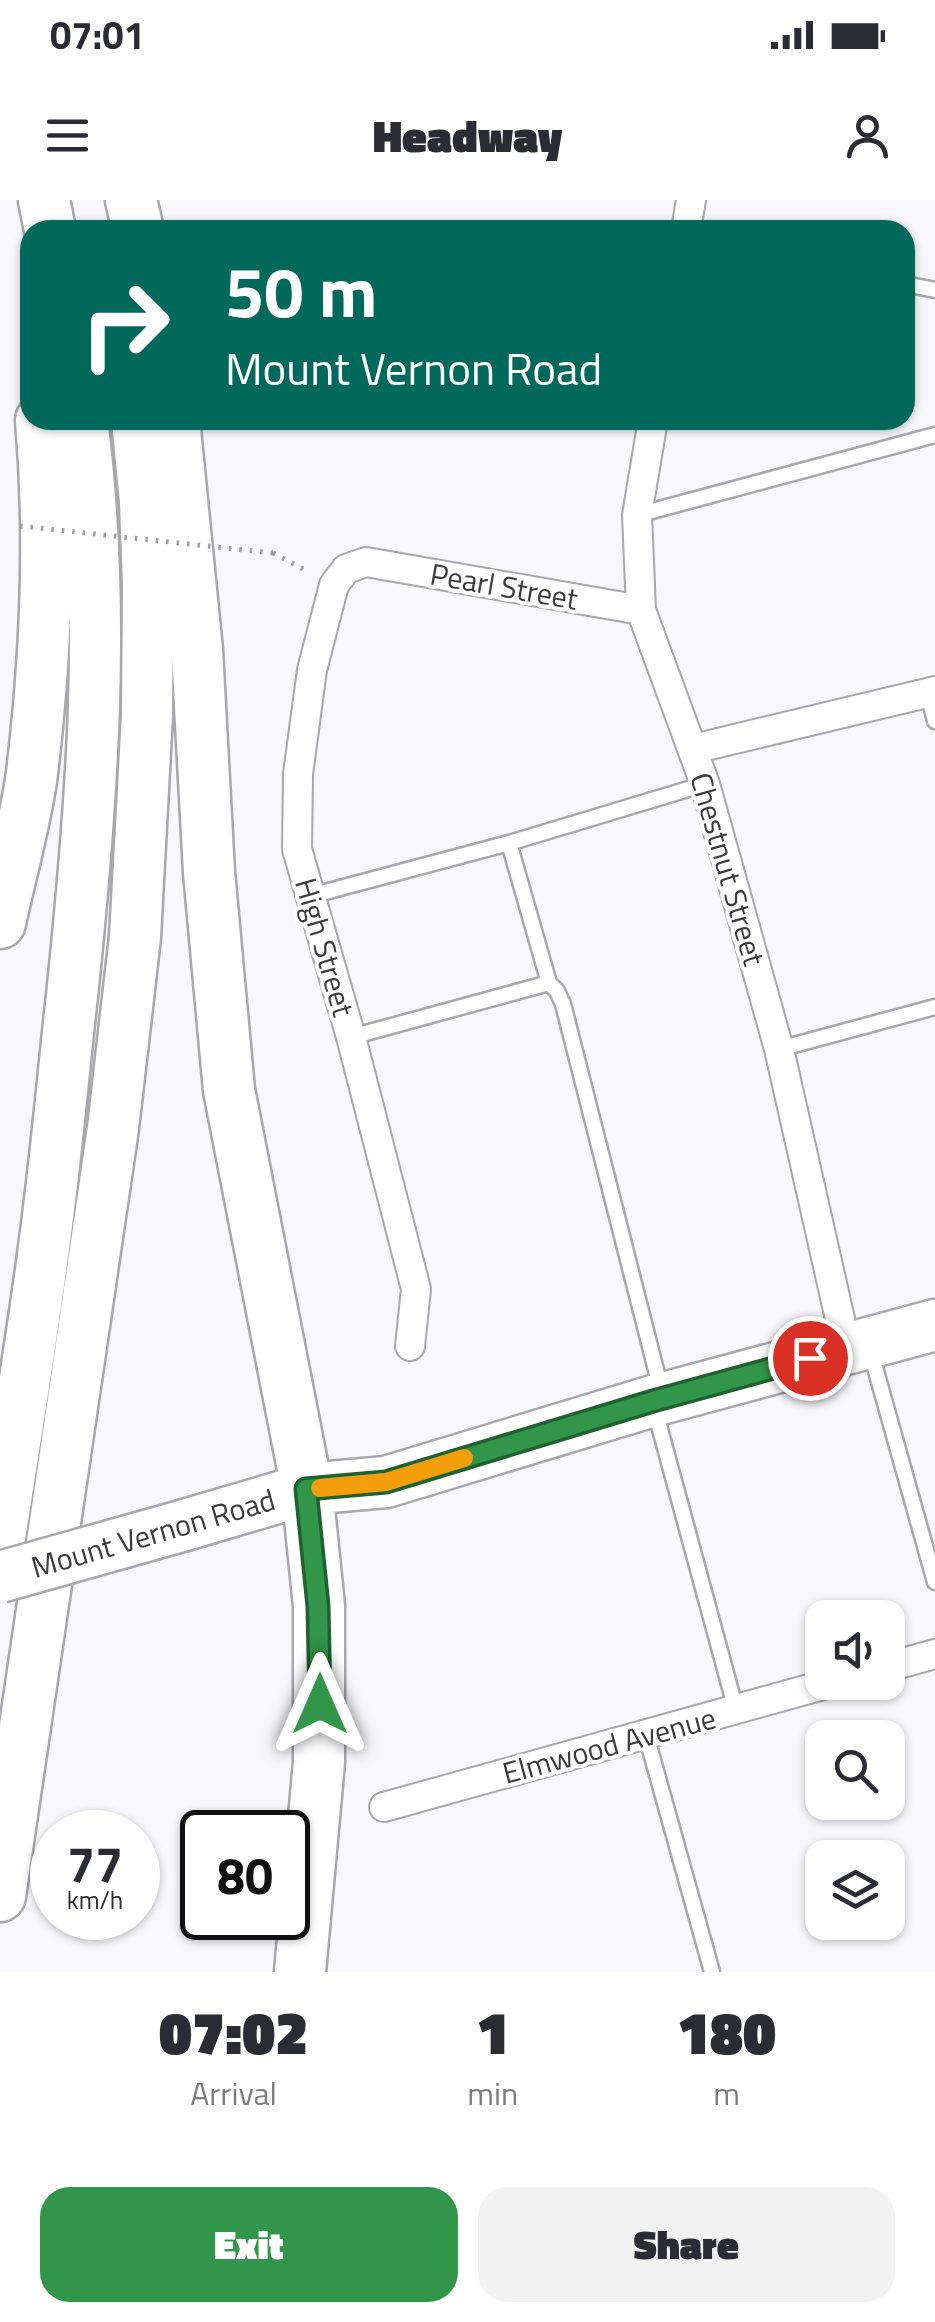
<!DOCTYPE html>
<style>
:root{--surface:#fff;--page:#f2f2f3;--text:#2b2b33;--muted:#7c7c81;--accent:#31954a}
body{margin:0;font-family:"Titillium Web",sans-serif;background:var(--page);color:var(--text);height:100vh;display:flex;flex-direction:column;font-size:38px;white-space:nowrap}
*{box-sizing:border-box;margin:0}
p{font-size:32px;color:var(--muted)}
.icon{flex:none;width:55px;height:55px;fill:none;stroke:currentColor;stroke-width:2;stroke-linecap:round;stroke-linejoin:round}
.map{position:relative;height:1772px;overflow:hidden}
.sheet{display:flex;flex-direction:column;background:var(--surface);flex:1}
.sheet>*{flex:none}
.guide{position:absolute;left:20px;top:20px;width:895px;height:210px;border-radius:30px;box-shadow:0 2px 8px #0004;background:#00695c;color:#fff;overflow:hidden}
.fabs{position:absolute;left:805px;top:1400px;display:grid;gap:20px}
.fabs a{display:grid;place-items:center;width:100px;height:100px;border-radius:20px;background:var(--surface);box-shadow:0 2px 8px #0004;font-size:50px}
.speed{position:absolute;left:30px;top:1610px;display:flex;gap:20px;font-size:50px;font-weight:700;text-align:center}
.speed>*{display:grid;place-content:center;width:130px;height:130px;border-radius:50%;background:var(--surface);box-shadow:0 2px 8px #0004;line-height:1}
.speed small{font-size:25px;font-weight:400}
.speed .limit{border:5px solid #111;border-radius:15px;background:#fff;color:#111}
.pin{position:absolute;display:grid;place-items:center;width:85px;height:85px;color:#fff;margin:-42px;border:5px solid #fff;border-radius:50%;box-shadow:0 2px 10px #0007}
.me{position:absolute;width:110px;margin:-55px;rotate:0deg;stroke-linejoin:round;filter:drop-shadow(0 0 8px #0008)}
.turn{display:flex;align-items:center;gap:35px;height:210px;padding:0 40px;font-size:45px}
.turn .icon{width:130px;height:130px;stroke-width:2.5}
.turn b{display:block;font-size:70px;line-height:85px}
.eta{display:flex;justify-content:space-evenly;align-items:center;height:170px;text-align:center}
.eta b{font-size:60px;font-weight:800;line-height:70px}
.primary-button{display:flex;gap:20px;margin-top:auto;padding:20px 40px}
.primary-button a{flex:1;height:115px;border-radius:30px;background:var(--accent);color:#fff;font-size:40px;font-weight:800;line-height:115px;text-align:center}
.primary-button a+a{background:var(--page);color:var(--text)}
.status{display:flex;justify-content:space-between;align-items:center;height:70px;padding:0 50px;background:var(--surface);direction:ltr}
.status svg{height:28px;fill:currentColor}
header{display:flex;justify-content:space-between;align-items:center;height:130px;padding:0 40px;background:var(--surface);font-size:45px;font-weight:800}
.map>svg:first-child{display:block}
</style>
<div class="status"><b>07:01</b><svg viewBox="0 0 49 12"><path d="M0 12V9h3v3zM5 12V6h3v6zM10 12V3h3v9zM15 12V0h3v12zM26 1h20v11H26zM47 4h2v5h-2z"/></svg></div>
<header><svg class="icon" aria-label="menu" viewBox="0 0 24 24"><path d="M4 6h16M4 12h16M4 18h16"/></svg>Headway<svg class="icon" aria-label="person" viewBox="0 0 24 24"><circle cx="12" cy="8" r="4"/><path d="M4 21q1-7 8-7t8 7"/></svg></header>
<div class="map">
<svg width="935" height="1772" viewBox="0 0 935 1772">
<rect width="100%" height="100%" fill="#f7f7fc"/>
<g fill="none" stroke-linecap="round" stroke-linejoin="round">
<g stroke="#a7a7ac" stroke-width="19">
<path id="lane" d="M905,84L935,90
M637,315L935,235
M928,493L935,521
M310,696L509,643L705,584
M549,783L557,791L563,804L657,1174
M351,837L549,783L509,643
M779,849L935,807
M871,1153L935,1382
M654,1207L736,1510
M646,1535L712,1772"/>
</g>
<g stroke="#a7a7ac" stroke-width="32">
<path id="street" d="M686,30L691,0
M653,220L637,315L641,410L705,584L779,849L840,1119
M693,549L935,491
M410,1146L416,1089L351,837L297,649L298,574L312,470L334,385L346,369L366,362L641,410
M888,1467L935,1454
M384,1607L834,1482"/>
</g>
<g stroke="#a7a7ac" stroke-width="55">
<path id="highway" d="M44,0L50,30
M131,0L138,30
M174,220L197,450L209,672L229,890L307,1289L319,1406V1562L300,1772
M0,723C10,675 26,621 32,573C46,456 51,337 41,220
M185,1325L307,1289L386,1282L653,1201L935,1125
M0,1338C17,1228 36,1118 49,1008C58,937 64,866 72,796C92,603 107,414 82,220
M0,1696L113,928L135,737L147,515L148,385L145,301L137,220"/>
</g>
<path stroke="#9e9ea1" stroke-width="5" stroke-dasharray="2.5 8" stroke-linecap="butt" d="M273,353L309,372"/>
<use href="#lane" stroke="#fff" stroke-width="14"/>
<use href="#street" stroke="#fff" stroke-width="28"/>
<use href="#highway" stroke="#fff" stroke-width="50"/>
<g stroke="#a7a7ac" stroke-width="55" stroke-linecap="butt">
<path id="highway-bridge" d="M0,1377L185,1325"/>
</g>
<path stroke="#9e9ea1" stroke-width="5" stroke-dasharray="2.5 8" stroke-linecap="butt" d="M20,326L273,353"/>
<use href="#highway-bridge" stroke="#fff" stroke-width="50"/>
</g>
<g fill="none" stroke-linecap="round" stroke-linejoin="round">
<g stroke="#206130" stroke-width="25">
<path id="route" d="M320,1504L318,1406L306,1289L386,1282L653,1201L810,1158"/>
</g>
<use href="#route" stroke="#31954a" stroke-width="18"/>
<path stroke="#f59e0b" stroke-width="18" d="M320,1288L386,1282L464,1258"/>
</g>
<g text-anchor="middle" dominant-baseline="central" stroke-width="8" stroke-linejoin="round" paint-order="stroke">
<g font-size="30" fill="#3b3b3d" stroke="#fff">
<text transform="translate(504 386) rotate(10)">Pearl Street</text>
<text transform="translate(728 669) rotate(74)">Chestnut Street</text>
<text transform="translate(325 747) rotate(74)">High Street</text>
<text transform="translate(153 1333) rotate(-16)">Mount Vernon Road</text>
<text transform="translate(609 1545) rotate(-15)">Elmwood Avenue</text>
</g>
</g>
</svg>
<div class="fabs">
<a><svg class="icon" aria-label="sound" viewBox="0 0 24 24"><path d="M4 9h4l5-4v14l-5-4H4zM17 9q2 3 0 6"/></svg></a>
<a><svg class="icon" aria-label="search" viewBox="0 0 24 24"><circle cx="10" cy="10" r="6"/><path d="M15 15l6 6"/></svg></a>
<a><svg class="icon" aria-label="layers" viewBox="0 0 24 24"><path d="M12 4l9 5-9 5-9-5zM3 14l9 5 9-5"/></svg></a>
</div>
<div class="speed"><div>77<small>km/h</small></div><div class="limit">80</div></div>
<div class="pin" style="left:810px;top:1158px;background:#d93025"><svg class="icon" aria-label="arrive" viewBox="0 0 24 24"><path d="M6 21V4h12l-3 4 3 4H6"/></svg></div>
<svg class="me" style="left:320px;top:1504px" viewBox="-20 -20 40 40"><path d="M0-17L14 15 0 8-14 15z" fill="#31954a" stroke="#fff" stroke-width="4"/></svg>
<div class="guide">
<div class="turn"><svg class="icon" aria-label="right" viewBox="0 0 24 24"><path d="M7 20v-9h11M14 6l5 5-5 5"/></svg><div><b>50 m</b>Mount Vernon Road</div></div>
</div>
</div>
<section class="sheet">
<div class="eta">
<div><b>07:02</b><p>Arrival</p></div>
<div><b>1</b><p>min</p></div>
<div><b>180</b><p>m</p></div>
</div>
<div class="primary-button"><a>Exit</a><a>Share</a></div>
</section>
